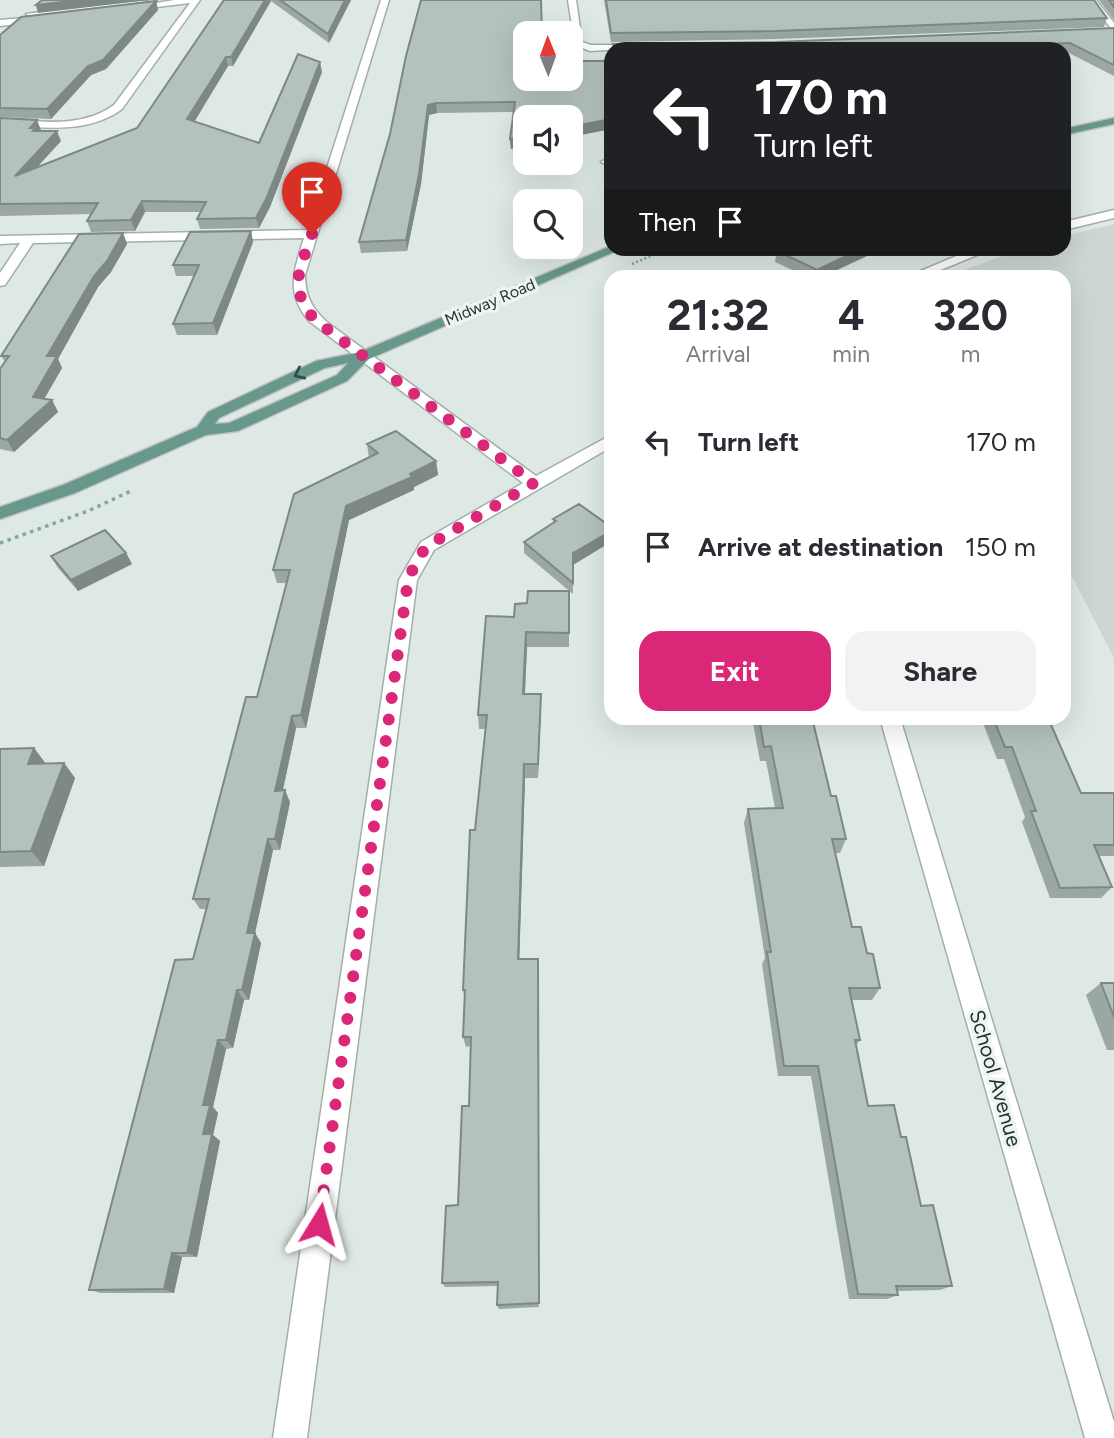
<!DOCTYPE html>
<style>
:root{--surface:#fff;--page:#f2f2f3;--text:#2b2b33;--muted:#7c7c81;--accent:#db2777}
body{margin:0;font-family:Figtree,sans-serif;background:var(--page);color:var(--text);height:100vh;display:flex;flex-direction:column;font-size:26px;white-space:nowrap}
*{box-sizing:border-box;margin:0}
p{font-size:23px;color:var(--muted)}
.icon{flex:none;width:38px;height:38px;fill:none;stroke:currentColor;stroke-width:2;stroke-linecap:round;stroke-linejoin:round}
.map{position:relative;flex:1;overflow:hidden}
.sheet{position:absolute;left:604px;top:270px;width:467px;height:455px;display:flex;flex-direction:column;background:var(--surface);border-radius:21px;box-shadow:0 7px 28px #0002}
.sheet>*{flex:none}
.hud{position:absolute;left:604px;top:42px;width:467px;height:214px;border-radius:21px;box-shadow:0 7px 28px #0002;background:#202124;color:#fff;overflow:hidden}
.needle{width:46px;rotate:359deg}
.buttons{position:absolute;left:513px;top:21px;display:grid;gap:14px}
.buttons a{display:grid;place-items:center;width:70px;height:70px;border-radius:14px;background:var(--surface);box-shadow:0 7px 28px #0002;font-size:35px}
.pin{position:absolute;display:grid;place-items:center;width:60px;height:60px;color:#fff;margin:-72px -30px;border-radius:50% 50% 50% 0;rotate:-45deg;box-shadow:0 0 7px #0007}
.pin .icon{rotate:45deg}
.me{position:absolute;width:77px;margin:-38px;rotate:8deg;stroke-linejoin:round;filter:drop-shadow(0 0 5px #0008)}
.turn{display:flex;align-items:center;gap:24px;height:147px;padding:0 35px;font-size:32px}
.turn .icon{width:91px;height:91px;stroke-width:2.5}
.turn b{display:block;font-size:49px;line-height:60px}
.then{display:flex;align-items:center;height:66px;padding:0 35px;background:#0003;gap:14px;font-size:26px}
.eta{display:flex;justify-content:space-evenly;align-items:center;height:119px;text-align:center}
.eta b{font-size:42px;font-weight:700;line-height:49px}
.action{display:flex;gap:14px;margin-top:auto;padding:14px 35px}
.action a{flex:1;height:80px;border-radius:21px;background:var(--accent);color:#fff;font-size:28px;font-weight:700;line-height:80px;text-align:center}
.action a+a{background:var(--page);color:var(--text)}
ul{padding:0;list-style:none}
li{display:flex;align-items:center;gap:21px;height:105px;padding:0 35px}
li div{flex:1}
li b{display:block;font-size:26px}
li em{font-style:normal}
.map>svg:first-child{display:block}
</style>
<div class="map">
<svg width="1114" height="1438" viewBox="0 0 1114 1438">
<rect width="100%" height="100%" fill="#dee8e4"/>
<path fill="#cdd7d2" d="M1114,224V658L1064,561V276H947L1022,249L1064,248V236Z"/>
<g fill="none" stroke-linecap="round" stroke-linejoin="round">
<g stroke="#a2afaa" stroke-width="3">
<path id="minor" d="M132,0L148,1L30,16L26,14Z
M174,0H200L122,109C87,135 40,127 0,125V119C38,121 82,129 114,105L190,3L131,10L127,8Z
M381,0H389L305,275C305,298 314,312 332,326L536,476L611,435V447L434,550L417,580L307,1438H273L399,580L421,542L523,483L309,321C285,293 294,270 304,238L33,243L5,285L0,286V273L20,243L0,244V236L307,230Z
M568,0H576L582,42L591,45H640L644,48L590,51L575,45Z
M1088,0H1096L1114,23V32Z
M46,16L43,21L0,26V20Z
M606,159L611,160V166L601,162Z
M1114,210V218L1064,230V222Z
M975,248H994L926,276H909Z
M880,718H900L1114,1422V1438H1085Z"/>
</g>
<g stroke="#bdc2c1" stroke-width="3">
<path id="major" d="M1114,118V124L1064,135V129Z
M611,246V248H623L369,359L347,381L238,431L206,435L75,493L0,519V507L63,485L197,427L208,412L316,361L360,352ZM348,363L337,375L229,423L215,424L219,418L325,368Z"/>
</g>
<path stroke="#83a79c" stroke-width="2.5" stroke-dasharray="2 2.5" stroke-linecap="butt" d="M632,264L670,248"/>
<path stroke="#83a79c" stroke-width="3.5" stroke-dasharray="3.5 4.5" stroke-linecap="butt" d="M0,543L88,511L133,490"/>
<use href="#minor" fill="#fff" fill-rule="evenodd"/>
<use href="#major" fill="#68978c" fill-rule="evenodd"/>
</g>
<path fill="#9ba7a2" d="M224,0H351L329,43L271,1L233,66H228L194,121L259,143L322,72L270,207L259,228L200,229L197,219L200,212H145L135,231L91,232L87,221L91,214L0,216V118L41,130L40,131L61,141L37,167L137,128Z
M604,0H1094L1107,18L1104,27L775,39L611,42Z
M1099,0H1114V20Z
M156,1L158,10L106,69L91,75L51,119L0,117V35Z
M1114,28V76L1067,52H1064V49H613V44L777,42Z
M406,56L525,79L579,61L611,129L570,137V117L511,149L510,139L514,112L437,113L429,115L421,184L407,251L361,253L359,242L390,134Z
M251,231L253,242L217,335H177L173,324L194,276H176L173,265Z
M123,233L127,244L111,272L98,287L58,359L62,368L44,399L52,400L58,412L14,452L0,449V369L5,362L1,356Z
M777,251L869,255L824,276H805L775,262Z
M367,444L436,461L438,475L414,487V490L349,520L306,728H296L283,790L290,802L280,850H273L255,933L261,943L249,1000H244L233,1048L226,1049L213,1107L218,1113L213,1135L220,1141L197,1257H182L174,1293H101L89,1290L193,959L206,909H200L193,899L257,697L286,583H277L273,570L369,458Z
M579,504L573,565V594L524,553V542L553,523V519Z
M126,553L132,564L78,591L58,568L51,556Z
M569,591V647H527L525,694H541L538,778H525L519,959L539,1307L499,1309L497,1305L498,1286L445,1287L442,1283L458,1205L469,1106L471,1046L466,1047L463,1037L465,1000L463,990L475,830L485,729H479L478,715L514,617L527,603Z
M743,718H812L831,796L846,839L840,853H836L852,927L867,953L880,988L872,1000H852L860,1040L856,1045L868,1106L901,1137L921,1206L952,1286L940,1290L897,1291L898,1295L887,1299H849L811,1076H778L762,964L765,958L744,823L748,809L775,808L766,761H760L753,723H744Z
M981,718H1048L1081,793H1114V856H1099L1112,887L1101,898H1050L1022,822L1025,817L1004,759H997Z
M34,748L45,763H64L75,778L44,866L0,867V749Z
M1101,983H1114V1050H1107L1086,995Z"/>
<path fill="#7e8884" d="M81,0H150L38,13L36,5Z
M265,0H270L271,1L233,66L231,57Z
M345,0H351L329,43L328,34Z
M156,1L158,10L106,69L91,75L51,119L47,109L88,66Z
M226,57L228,66L190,129L187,119Z
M320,62L322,72L270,207L259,228L256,218Z
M436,103L437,113L429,115L421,184L407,251L406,240L428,105Z
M611,119V129L570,137V127Z
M37,120L41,130L38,134L30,128Z
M57,131L61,141L20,186L15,176Z
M525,136V146L511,149L510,139Z
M142,201L145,212L135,231L131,220Z
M251,231L253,242L217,335L213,323Z
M123,233L127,244L111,272L98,287L58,359L62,368L39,408L33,397L47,356L94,276Z
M863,248H887L869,255L824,276H815L817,270Z
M52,400L58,412L14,452L7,440Z
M436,461L438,475L414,487V490L349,520L306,728L301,715L346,506Z
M611,531V542L573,565V553Z
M126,553L132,564L78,591L71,580Z
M526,632L527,647L524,708L523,694Z
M541,694V708L538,778V764Z
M292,716L296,728L280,803L275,791Z
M34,748L46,764H28Z
M64,763L75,778L44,866L31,851Z
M524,764L525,778L519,970L518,959Z
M285,790L290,802L280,850L275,839Z
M268,839L273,850L255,933L261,943L249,1000L242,990L247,933Z
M237,990L244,1000L233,1048L226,1040Z
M218,1040L226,1049L213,1107L218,1113L213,1135L220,1141L197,1257L187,1253L203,1134V1105Z
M172,1253L182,1257L174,1293L164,1289Z"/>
<path fill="#b4c2bc" stroke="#7e8884" stroke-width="2" d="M42,0H81L36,5Z
M224,0H265L231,57H226L187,119L259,143L298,54L320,62L267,197L256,218L197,219L206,202L142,201L131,220L87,221L98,203L0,204V118L37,120L30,128H36L33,131H57L15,176L137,128Z
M280,0H345L328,34Z
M421,0H541L542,33H525V79H570V59L579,61H611V119L570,127V117H525V136L510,139L515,102L436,103L428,105L419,174L406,240L359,242L390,134L406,56Z
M606,0H1094L1107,18L776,31L611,33Z
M1109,0H1114V7Z
M156,1L103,60L88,66L47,109L0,108V35L21,17Z
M1114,28V65L1070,43L992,46L996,49H614L613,44L777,42Z
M251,231L213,323L173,324L199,265H173L190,232Z
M123,233L107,261L94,276L47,356H57L33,397L52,400L7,440L0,438V369L9,356H1L79,234Z
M783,248H863L817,270L777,251Z
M396,431L436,461L410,474L412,477L346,506L301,715L292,716L275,791L285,790L275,839H268L247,933H255L242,990H237L226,1040H218L203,1105H210L203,1134H212L187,1253H172L164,1289L89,1290L175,960L193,959L209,899H193L246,697H257L290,570H273L294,494L378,453L367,444Z
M579,504L611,527V531L573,553V583L524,542L556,521L553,519Z
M105,530L126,553L71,580L51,556Z
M528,591H569V633L526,632L523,694H541L538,764H524L518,959H538L539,1303L497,1305L498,1282L442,1283L446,1206L458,1205L462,1106H469L471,1037H463L465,990H463L470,830H475L487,715H478L486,616L514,617L515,604L527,603Z
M759,718H812L831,796H836L846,839H832L852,927H861L867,953L873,954L880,988H849L860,1040H855L868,1106L894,1105L901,1137H906L921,1206L933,1205L952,1286H896L898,1295L858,1294L818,1066H784L767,952H771L748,809L783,808L771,746L764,747Z
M993,718H1048L1081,793H1114V845H1094L1112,887L1060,888L1031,811H1036L1012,747H1005Z
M34,748L28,764L64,763L31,851L0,852V749Z
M1101,983H1114V1017Z"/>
<defs><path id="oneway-chevron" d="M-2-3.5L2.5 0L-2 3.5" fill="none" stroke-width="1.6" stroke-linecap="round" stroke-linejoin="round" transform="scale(1.75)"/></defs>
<use stroke="#344e47" href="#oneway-chevron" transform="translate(299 374) rotate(155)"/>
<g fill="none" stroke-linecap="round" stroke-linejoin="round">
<path stroke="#db2777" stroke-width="12" stroke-dasharray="0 21.6" d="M312,234C300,271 287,286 315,320L534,483L427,546L417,560L408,580L319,1224"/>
</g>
<g text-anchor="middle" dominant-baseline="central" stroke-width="7" stroke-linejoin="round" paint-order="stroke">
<g font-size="16" fill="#223530" stroke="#eef5f1">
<text transform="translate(490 302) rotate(-23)">Midway Road</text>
</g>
<g font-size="21" fill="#223530" stroke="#eef5f1">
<text transform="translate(996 1078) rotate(74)">School Avenue</text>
</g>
</g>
</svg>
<div class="buttons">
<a><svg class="needle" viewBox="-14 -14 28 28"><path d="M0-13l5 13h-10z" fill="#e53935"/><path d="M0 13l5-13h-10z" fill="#7c7c81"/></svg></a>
<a><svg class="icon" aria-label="sound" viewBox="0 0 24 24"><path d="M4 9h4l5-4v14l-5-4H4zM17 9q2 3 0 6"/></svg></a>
<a><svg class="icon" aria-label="search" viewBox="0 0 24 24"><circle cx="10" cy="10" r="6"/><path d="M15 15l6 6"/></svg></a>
</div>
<div class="pin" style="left:312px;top:234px;background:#d93025"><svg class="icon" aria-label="arrive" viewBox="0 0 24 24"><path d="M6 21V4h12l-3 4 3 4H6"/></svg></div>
<svg class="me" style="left:319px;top:1224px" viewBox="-20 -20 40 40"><path d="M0-17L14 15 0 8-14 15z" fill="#db2777" stroke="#fff" stroke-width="4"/></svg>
<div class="hud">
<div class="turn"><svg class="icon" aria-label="left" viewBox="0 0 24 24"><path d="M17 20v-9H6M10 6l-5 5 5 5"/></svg><div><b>170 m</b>Turn left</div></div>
<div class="then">Then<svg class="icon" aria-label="arrive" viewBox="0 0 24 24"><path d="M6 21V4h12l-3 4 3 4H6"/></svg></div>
</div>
<section class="sheet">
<div class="eta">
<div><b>21:32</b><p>Arrival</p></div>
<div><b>4</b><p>min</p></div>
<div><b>320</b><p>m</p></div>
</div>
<ul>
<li><svg class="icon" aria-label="left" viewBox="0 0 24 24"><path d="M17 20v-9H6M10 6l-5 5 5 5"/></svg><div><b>Turn left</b></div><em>170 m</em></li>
<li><svg class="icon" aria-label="arrive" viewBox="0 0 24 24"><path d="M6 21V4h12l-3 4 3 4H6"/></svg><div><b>Arrive at destination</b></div><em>150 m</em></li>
</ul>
<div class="action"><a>Exit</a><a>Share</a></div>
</section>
</div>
